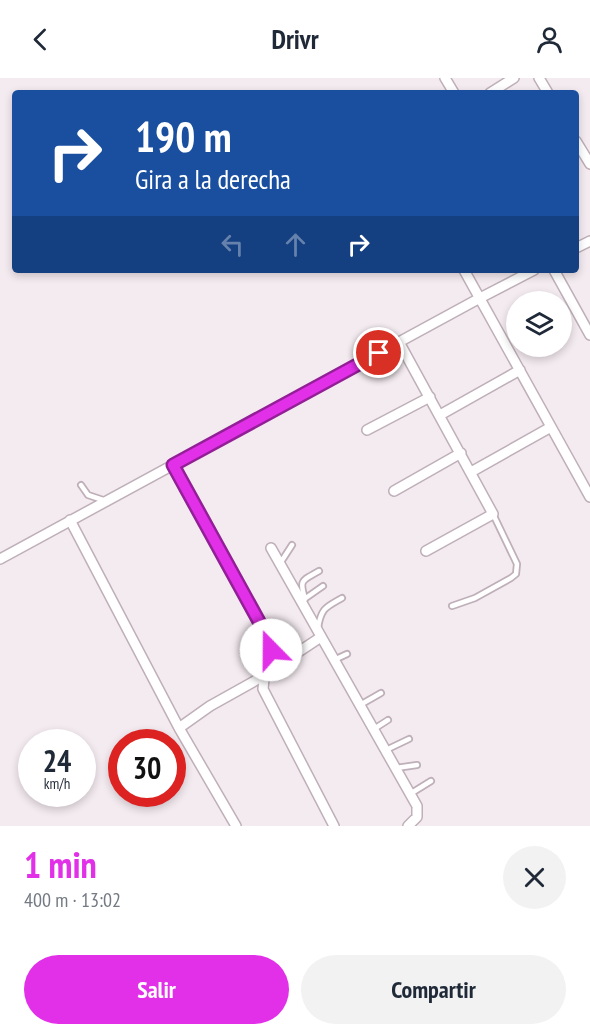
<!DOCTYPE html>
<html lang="es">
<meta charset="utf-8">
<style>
:root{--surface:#fff;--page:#f2f2f3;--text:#1f2937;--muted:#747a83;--accent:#e22fe8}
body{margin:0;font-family:"PT Sans Narrow",sans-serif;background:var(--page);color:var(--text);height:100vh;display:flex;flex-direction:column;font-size:22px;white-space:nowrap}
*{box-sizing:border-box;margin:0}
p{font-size:20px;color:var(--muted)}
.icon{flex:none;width:33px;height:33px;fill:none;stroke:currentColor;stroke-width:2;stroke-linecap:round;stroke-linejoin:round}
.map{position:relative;height:748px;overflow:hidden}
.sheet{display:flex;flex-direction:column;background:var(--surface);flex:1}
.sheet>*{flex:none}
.guide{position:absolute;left:12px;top:12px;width:567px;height:183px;border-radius:6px;box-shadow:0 3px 9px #0003;background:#1a4fa0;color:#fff;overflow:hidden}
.tools{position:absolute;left:506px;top:213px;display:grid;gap:12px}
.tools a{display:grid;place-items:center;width:66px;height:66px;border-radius:50%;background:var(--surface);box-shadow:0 3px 9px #0003;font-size:30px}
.speed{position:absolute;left:18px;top:651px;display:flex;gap:12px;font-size:30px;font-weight:700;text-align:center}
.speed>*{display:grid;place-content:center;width:78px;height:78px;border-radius:50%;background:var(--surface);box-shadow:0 3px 9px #0003;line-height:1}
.speed small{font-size:15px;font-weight:400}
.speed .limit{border:9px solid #d22;background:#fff;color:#111}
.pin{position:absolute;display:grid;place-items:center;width:51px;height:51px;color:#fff;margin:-26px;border:3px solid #fff;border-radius:50%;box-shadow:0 2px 6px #0007}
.me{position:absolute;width:66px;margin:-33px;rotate:338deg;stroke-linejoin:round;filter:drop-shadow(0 0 4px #0008)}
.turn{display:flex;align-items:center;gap:21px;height:126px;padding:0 24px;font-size:27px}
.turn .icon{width:78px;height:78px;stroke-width:2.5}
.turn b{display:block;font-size:42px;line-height:51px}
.lanes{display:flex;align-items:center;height:57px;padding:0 24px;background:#0003;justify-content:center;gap:30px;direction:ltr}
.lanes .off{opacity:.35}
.round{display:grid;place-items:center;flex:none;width:63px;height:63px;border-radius:32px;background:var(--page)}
.head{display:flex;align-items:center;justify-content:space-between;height:102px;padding:0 24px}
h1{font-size:36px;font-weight:800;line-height:45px;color:var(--accent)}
.action{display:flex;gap:12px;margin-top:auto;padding:12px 24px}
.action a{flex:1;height:69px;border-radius:36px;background:var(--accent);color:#fff;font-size:24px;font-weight:800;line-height:69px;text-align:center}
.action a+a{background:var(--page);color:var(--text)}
header{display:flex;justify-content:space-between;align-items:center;height:78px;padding:0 24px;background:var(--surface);font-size:27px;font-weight:800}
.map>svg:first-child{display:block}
</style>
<header><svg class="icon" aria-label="back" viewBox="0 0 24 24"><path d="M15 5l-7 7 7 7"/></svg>Drivr<svg class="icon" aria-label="person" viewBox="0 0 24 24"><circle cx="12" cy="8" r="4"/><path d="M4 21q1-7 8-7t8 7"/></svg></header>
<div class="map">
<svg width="590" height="748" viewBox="0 0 590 748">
<rect width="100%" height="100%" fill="#f4ebf0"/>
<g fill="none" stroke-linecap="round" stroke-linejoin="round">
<g stroke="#bfafb8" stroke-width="8">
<path id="lane" d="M81,407L88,417L106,423
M281,484L292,467
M305,521C299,501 302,503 319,493
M303,522L323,508
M452,528L475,520L511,500L516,496L517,486L493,436
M318,550C321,530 326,529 342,520
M334,582L347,576
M360,627L381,615
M374,651L388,642
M386,672L409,661
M396,690L417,687
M410,716L431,703"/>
</g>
<g stroke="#bfafb8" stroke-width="12">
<path id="street" d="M445,0L454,15
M539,0L548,15
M490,15L514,0
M576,63L590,86
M576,170L590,163
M464,192L590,419
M554,192L590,257
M399,264L493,436L426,473
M440,337L520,292
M367,352L430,319
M173,387L267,558L271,572V584L264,601L263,611L334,748
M471,394L551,349
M394,413L461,375
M70,442L179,650L236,748
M271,470L417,728V739L408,748
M0,481L480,220L534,192
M179,650L210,628L253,604L321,559"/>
</g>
<use href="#lane" stroke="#fff" stroke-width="4.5"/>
<use href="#street" stroke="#fff" stroke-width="9"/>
</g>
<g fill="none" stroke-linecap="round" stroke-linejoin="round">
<g stroke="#931f97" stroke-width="15">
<path id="route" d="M271,572L267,558L173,387L379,275"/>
</g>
<use href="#route" stroke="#e22fe8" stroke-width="10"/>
</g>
</svg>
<div class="tools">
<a><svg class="icon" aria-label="layers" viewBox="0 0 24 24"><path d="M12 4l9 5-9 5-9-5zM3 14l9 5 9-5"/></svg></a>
</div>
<div class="speed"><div>24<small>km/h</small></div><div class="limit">30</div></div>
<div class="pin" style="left:379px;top:275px;background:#d93025"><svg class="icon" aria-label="arrive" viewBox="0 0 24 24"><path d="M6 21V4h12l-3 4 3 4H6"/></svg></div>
<svg class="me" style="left:271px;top:572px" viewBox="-20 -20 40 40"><circle r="19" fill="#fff"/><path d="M0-13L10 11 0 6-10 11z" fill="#e22fe8"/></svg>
<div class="guide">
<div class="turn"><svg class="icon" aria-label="right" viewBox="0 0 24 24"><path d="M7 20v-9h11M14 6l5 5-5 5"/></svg><div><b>190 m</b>Gira a la derecha</div></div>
<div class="lanes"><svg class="icon off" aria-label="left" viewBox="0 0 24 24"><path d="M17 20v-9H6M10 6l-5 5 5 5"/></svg><svg class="icon off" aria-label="ahead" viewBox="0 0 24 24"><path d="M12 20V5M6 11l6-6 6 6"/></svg><svg class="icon" aria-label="right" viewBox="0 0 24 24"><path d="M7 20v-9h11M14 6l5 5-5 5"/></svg></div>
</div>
</div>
<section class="sheet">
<div class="head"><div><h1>1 min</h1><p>400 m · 13:02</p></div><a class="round"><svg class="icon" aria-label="close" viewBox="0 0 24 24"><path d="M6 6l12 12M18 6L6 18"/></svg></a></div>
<div class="action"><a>Salir</a><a>Compartir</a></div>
</section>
